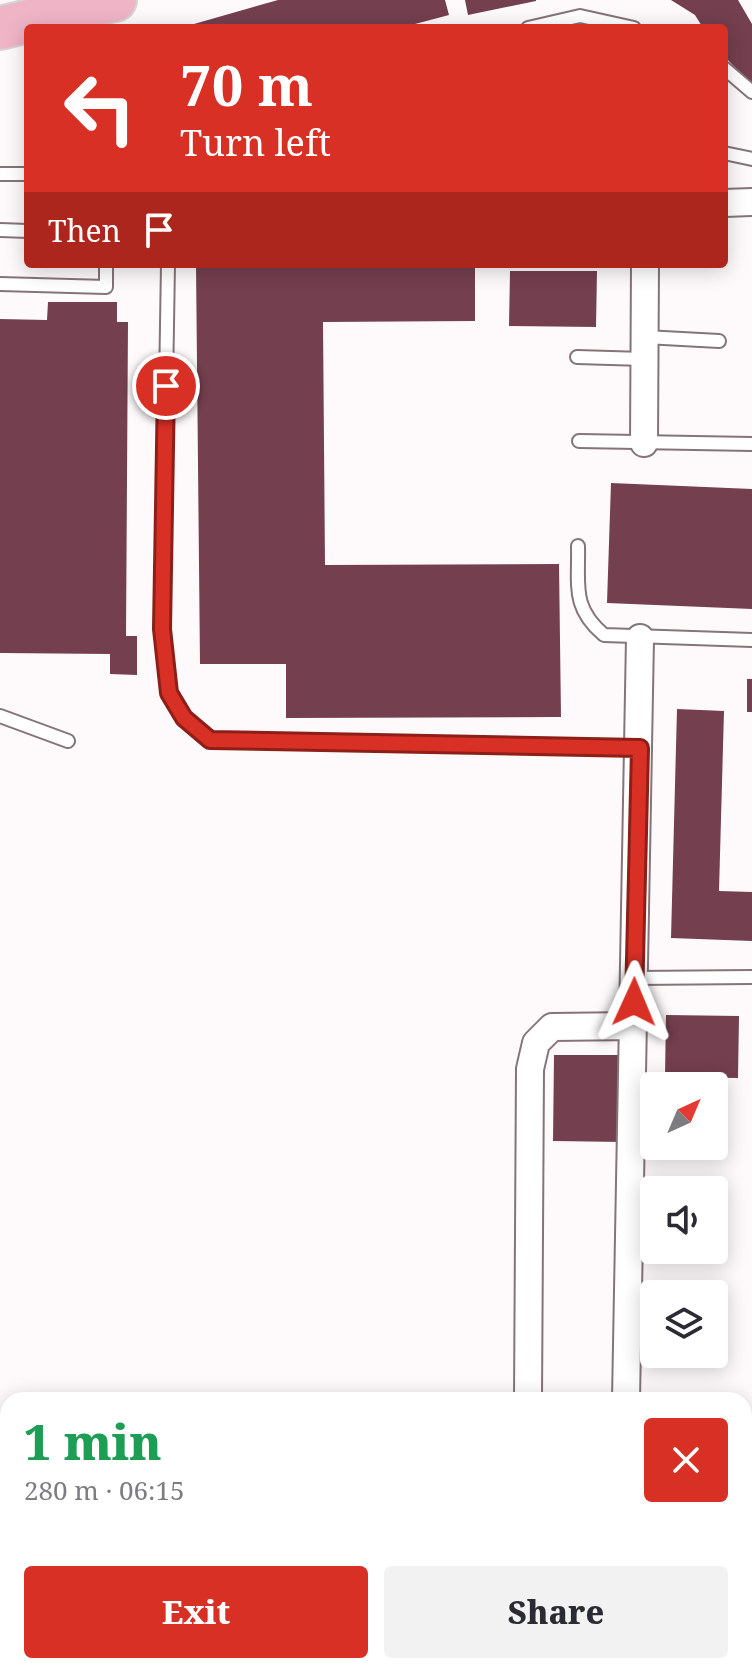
<!DOCTYPE html>
<meta charset="utf-8">
<style>
:root{--surface:#fff;--page:#f2f2f3;--text:#2b2b33;--muted:#7c7c81;--accent:#d93025}
body{margin:0;font-family:"Noto Serif",serif;background:var(--page);color:var(--text);height:100vh;display:flex;flex-direction:column;font-size:30px;white-space:nowrap}
*{box-sizing:border-box;margin:0}
p{font-size:26px;color:var(--muted)}
.icon{flex:none;width:44px;height:44px;fill:none;stroke:currentColor;stroke-width:2;stroke-linecap:round;stroke-linejoin:round}
.map{position:relative;flex:1;overflow:hidden}
.panel{position:absolute;left:0px;top:1392px;width:752px;height:282px;display:flex;flex-direction:column;background:var(--surface);border-radius:24px 24px 0 0;box-shadow:0 4px 20px #0003}
.panel>*{flex:none}
.banner{position:absolute;left:24px;top:24px;width:704px;height:244px;border-radius:8px;box-shadow:0 4px 20px #0003;background:#d93025;color:#fff;overflow:hidden}
.needle{width:52px;rotate:44deg}
.buttons{position:absolute;left:640px;top:1072px;display:grid;gap:16px}
.buttons a{display:grid;place-items:center;width:88px;height:88px;border-radius:8px;background:var(--surface);box-shadow:0 4px 20px #0003;font-size:40px}
.pin{position:absolute;display:grid;place-items:center;width:68px;height:68px;color:#fff;margin:-34px;border:4px solid #fff;border-radius:50%;box-shadow:0 2px 8px #0007}
.me{position:absolute;width:88px;margin:-44px;rotate:1deg;stroke-linejoin:round;filter:drop-shadow(0 0 6px #0008)}
.turn{display:flex;align-items:center;gap:28px;height:168px;padding:0 24px;font-size:36px}
.turn .icon{width:104px;height:104px;stroke-width:2.5}
.turn b{display:block;font-size:56px;line-height:68px}
.then{display:flex;align-items:center;height:76px;padding:0 24px;background:#0003;gap:16px;font-size:30px}
.round{display:grid;place-items:center;flex:none;width:84px;height:84px;border-radius:8px;background:var(--page)}
.headline{display:flex;align-items:center;justify-content:space-between;height:136px;padding:0 24px}
h1{font-size:48px;font-weight:800;line-height:60px;color:#1e9e55}
.primary-button{display:flex;gap:16px;margin-top:auto;padding:16px 24px}
.primary-button a{flex:1;height:92px;border-radius:8px;background:var(--accent);color:#fff;font-size:32px;font-weight:800;line-height:92px;text-align:center}
.primary-button a+a{background:var(--page);color:var(--text)}
.map>svg:first-child{display:block}
</style>
<div class="map">
<svg width="752" height="1673" viewBox="0 0 752 1673">
<rect width="100%" height="100%" fill="#fefafb"/>
<path fill="#feedf1" d="M752,1471V1673H529L530,1666H744V1474Z"/>
<path fill="#743f4f" d="M278,0H445L449,15L400,28H180Z
M465,0H536V1L468,15Z
M671,0H738L752,24V85L724,56V28H703L695,15Z
M196,264H475V321L323,322L325,565L559,564L561,717L286,718V664H200Z
M510,271H597L596,327L509,326Z
M48,302H117V322H128L126,636H137V675L110,674V654L0,653V319L47,320Z
M611,483L752,489V609L607,603Z
M747,679H752V712H747Z
M677,709L724,711L719,891L752,892V941L671,938Z
M666,1015L739,1016L738,1078L665,1077Z
M554,1055H623L622,1142L553,1141Z"/>
<g fill="none" stroke-linecap="round" stroke-linejoin="round">
<g stroke="#857478" stroke-width="16">
<path id="lane" d="M528,28L580,16L634,28
M724,68L752,92
M724,153L752,159
M0,174H28
M0,230L28,231
M168,264L162,629L169,693L184,718L210,740L640,748
M0,284L106,287V264
M645,337L719,341
M577,357L644,359
M579,441L752,444
M578,546C579,585 571,607 604,635L752,640
M0,716L68,741
M635,978L752,977"/>
</g>
<g stroke="#857478" stroke-width="30">
<path id="street" d="M724,203L752,202
M644,443L645,264
M528,1400L530,1069L536,1043L552,1027L634,1026
M626,1400L640,638"/>
</g>
<g stroke="#857478" stroke-width="40">
<path id="secondary" d="M744,1439L752,1436
M591,1673L593,1666"/>
</g>
<g stroke="#d6d4d5" stroke-width="46">
<path id="primary" d="M0,28L115,0"/>
</g>
<use href="#lane" stroke="#fff" stroke-width="12"/>
<use href="#street" stroke="#fff" stroke-width="26"/>
<use href="#secondary" stroke="#fff" stroke-width="36"/>
<use href="#primary" stroke="#efb5c6" stroke-width="42"/>
</g>
<g fill="none" stroke-linecap="round" stroke-linejoin="round">
<g stroke="#8d1f18" stroke-width="20">
<path id="route" d="M166,386L162,629L169,693L184,718L210,740L640,748L634,1002"/>
</g>
<use href="#route" stroke="#d93025" stroke-width="14"/>
</g>
</svg>
<div class="buttons">
<a><svg class="needle" viewBox="-14 -14 28 28"><path d="M0-13l5 13h-10z" fill="#e53935"/><path d="M0 13l5-13h-10z" fill="#7c7c81"/></svg></a>
<a><svg class="icon" aria-label="sound" viewBox="0 0 24 24"><path d="M4 9h4l5-4v14l-5-4H4zM17 9q2 3 0 6"/></svg></a>
<a><svg class="icon" aria-label="layers" viewBox="0 0 24 24"><path d="M12 4l9 5-9 5-9-5zM3 14l9 5 9-5"/></svg></a>
</div>
<div class="pin" style="left:166px;top:386px;background:#d93025"><svg class="icon" aria-label="arrive" viewBox="0 0 24 24"><path d="M6 21V4h12l-3 4 3 4H6"/></svg></div>
<svg class="me" style="left:634px;top:1002px" viewBox="-20 -20 40 40"><path d="M0-17L14 15 0 8-14 15z" fill="#d93025" stroke="#fff" stroke-width="4"/></svg>
<div class="banner">
<div class="turn"><svg class="icon" aria-label="left" viewBox="0 0 24 24"><path d="M17 20v-9H6M10 6l-5 5 5 5"/></svg><div><b>70 m</b>Turn left</div></div>
<div class="then">Then<svg class="icon" aria-label="arrive" viewBox="0 0 24 24"><path d="M6 21V4h12l-3 4 3 4H6"/></svg></div>
</div>
<section class="panel">
<div class="headline"><div><h1>1 min</h1><p>280 m · 06:15</p></div><a class="round" style="background:#d93025;color:#fff"><svg class="icon" aria-label="close" viewBox="0 0 24 24"><path d="M6 6l12 12M18 6L6 18"/></svg></a></div>
<div class="primary-button"><a>Exit</a><a>Share</a></div>
</section>
</div>
